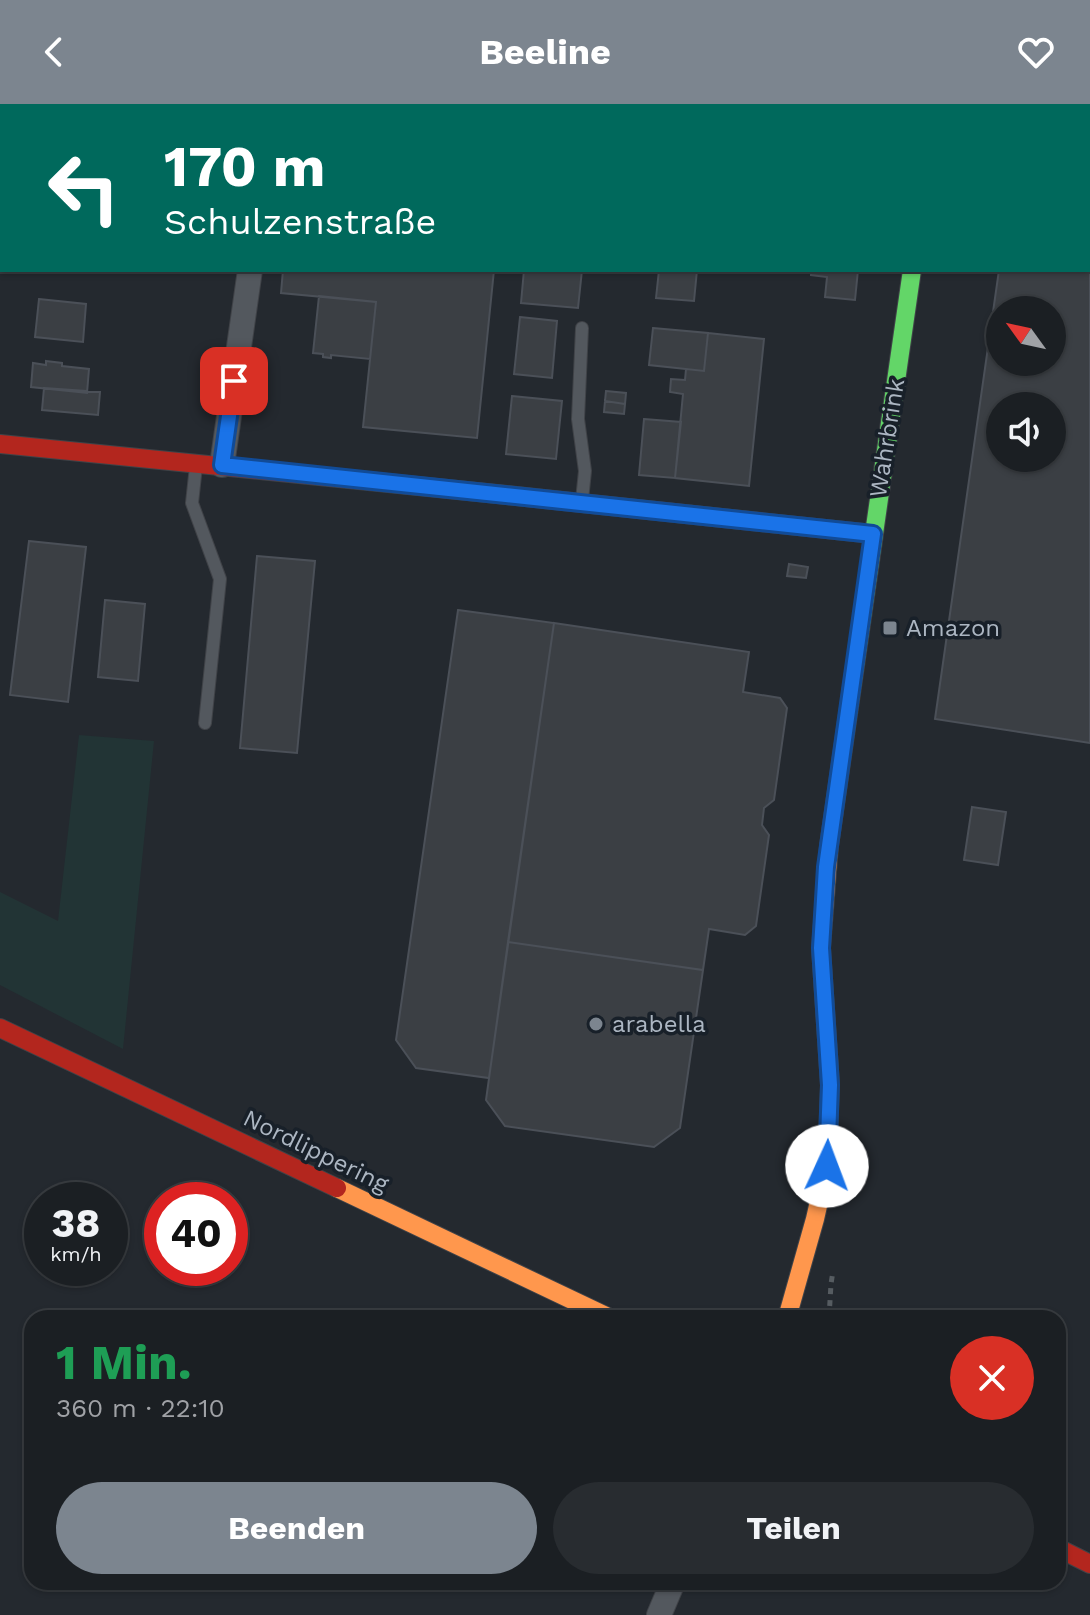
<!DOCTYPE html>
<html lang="de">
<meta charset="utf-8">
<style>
:root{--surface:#1b1f23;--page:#282c30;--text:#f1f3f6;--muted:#a0a2a6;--line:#393d41;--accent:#7c858f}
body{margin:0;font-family:"Work Sans",sans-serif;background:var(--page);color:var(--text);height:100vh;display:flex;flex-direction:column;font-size:30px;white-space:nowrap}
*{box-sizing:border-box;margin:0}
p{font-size:26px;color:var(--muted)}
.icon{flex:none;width:44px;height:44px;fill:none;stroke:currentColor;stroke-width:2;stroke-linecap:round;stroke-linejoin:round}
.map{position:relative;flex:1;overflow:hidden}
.panel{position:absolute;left:24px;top:1206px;width:1042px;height:280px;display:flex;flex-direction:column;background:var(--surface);border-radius:24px;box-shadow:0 2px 6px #0004,0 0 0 2px var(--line)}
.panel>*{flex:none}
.hud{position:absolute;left:0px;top:0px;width:1090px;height:168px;box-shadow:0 2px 6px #0004,0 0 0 2px var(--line);background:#00695c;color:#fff;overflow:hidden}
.needle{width:52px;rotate:303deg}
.fabs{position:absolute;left:986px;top:192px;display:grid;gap:16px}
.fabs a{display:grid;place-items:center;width:80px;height:80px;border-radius:50%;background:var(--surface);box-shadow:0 2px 6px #0004,0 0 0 2px var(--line);font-size:40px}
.speed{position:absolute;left:24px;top:1078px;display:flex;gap:16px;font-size:40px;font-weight:700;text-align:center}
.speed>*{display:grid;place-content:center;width:104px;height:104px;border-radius:50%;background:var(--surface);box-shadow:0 2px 6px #0004,0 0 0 2px var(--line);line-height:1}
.speed small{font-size:20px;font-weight:400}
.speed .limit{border:12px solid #d22;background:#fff;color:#111}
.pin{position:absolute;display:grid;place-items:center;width:68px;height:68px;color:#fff;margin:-34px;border-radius:16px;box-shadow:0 4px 12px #0006}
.me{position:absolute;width:88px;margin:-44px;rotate:2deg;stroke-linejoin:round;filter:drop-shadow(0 0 6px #0008)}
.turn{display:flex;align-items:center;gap:28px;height:168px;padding:0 32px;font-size:36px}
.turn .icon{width:104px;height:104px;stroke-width:2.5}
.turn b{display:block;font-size:56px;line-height:68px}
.round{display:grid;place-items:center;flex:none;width:84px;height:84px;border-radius:42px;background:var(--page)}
.head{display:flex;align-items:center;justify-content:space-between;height:136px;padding:0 32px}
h1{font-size:48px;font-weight:700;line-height:60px;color:#1e9e55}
.primary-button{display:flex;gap:16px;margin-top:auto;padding:16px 32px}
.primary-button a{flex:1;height:92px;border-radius:48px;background:var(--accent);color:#fff;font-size:32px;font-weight:700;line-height:92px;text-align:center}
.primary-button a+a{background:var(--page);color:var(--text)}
header{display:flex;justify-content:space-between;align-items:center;height:104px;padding:0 32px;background:var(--accent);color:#fff;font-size:36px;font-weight:700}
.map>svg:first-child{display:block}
</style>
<header><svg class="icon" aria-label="back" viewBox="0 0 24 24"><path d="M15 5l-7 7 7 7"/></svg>Beeline<svg class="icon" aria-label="heart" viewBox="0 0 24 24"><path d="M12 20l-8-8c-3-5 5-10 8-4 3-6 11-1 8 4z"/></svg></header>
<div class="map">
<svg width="1090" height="1511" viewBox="0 0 1090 1511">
<rect width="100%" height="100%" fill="#24292f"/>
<path fill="#223435" d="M79,631L154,637L123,945L0,881V788L58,817Z"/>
<path fill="#3b3f44" stroke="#4b5058" stroke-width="2" fill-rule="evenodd" d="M651,0H842V2H650Z
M1023,0H1090V15H1088V2H1023Z
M1088,15H1090V639L935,615L999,166H1088ZM1000,206H1052V258H1000ZM1000,302H1052V354H1000Z
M283,166H494L477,334L363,323L376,198L281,189Z
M524,166H582L578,204L521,199Z
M659,166H697L694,197L656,194Z
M811,166H858L855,196L825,193L827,173L811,171Z
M319,192L376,198L370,255L331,251V254L323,253V250L313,249Z
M39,195L86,200L83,238L35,233Z
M520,213L557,217L552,274L514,270Z
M653,224L708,229L704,267L649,261Z
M708,229L764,235L749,382L675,374L683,290L670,288L671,275L685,276L686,265L704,267Z
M46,257L62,259V262L89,265L87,289L31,283L33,259L46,261Z
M44,284L100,288L98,311L42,306Z
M606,287L626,289L625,300L605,297Z
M512,292L562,297L556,355L506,350Z
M605,297L625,300L624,310L604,308Z
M644,315L681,318L675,374L639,371Z
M29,437L86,443L68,598L10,591Z
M257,452L315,457L297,649L240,644Z
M789,460L808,463L806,474L787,472Z
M105,496L145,500L138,577L98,573Z
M458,506L554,519L489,974L416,964L396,936Z
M554,519L749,548L743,588L780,594L787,604L774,696L764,704L762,721L769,731L756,822L745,831L709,825L703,866L508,838Z
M972,703L1006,708L998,761L964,756Z
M508,838L703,866L680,1024L654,1043L505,1022L486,996Z"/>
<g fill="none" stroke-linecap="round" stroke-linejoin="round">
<g stroke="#404348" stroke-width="14">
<path id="lane" d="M196,362L192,399L220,475L205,619
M582,396L585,367L578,315L582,224"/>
</g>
<g stroke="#404348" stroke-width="26">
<path id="street" d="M273,2L274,0
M936,2L937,0
M222,361L250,166
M659,1511L673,1478"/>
</g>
<g stroke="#404348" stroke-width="20">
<path id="fast" d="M497,390L873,430
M829,742L912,166"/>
</g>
<g stroke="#404348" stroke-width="20">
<path id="slow" d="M337,1084L610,1214
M787,1214L815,1115L827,1062L830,981L821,844L829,742"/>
</g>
<g stroke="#404348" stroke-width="20">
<path id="jam" d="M0,340L497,390
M0,924L337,1084
M1058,1444L1090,1460"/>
</g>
<path stroke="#565c61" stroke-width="5" stroke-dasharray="6 6" stroke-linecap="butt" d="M829,1214L831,1180L833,1167"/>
<use href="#lane" stroke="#53585e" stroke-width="12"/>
<use href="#street" stroke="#53585e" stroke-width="24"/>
<use href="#fast" stroke="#63d668" stroke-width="18"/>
<use href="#slow" stroke="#ff974d" stroke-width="18"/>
<use href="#jam" stroke="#b3261e" stroke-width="18"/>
</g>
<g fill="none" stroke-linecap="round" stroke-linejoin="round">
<g stroke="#114b97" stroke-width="20">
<path id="route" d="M234,277L222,361L873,430L826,763L821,844L830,981L827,1062"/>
</g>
<use href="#route" stroke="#1a73e8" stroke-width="14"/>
</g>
<g fill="#7c858f" stroke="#182029" stroke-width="3">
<rect x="882" y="516" width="16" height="16" rx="4"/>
<circle cx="596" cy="920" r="8"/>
</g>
<g text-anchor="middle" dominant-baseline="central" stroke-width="7" stroke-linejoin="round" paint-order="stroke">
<g font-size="24" fill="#acb6c2" stroke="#182029">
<text transform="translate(887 334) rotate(-81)">Wahrbrink</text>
<text transform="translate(316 1047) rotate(26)">Nordlippering</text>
</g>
<g font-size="24" fill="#acb6c2" stroke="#182029" text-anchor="start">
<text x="906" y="524">Amazon</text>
<text x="612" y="920">arabella</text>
</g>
</g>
</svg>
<div class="fabs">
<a><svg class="needle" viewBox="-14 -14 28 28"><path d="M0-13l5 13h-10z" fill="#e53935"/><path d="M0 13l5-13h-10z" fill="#a0a2a6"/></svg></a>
<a><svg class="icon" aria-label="sound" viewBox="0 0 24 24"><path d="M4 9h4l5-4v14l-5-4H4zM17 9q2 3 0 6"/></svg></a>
</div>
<div class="speed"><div>38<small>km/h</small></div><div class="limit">40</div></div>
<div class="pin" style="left:234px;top:277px;background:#d93025"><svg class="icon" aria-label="arrive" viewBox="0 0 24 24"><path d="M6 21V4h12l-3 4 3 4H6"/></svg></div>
<svg class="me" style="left:827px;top:1062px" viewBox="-20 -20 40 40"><circle r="19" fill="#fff"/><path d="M0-13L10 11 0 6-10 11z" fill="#1a73e8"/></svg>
<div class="hud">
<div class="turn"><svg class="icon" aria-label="left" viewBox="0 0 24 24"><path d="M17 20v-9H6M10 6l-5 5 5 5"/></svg><div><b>170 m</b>Schulzenstraße</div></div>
</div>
<section class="panel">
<div class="head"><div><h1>1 Min.</h1><p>360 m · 22:10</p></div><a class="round" style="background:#d93025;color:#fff"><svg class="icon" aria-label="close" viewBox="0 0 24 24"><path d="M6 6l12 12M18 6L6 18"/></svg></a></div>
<div class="primary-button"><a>Beenden</a><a>Teilen</a></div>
</section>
</div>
